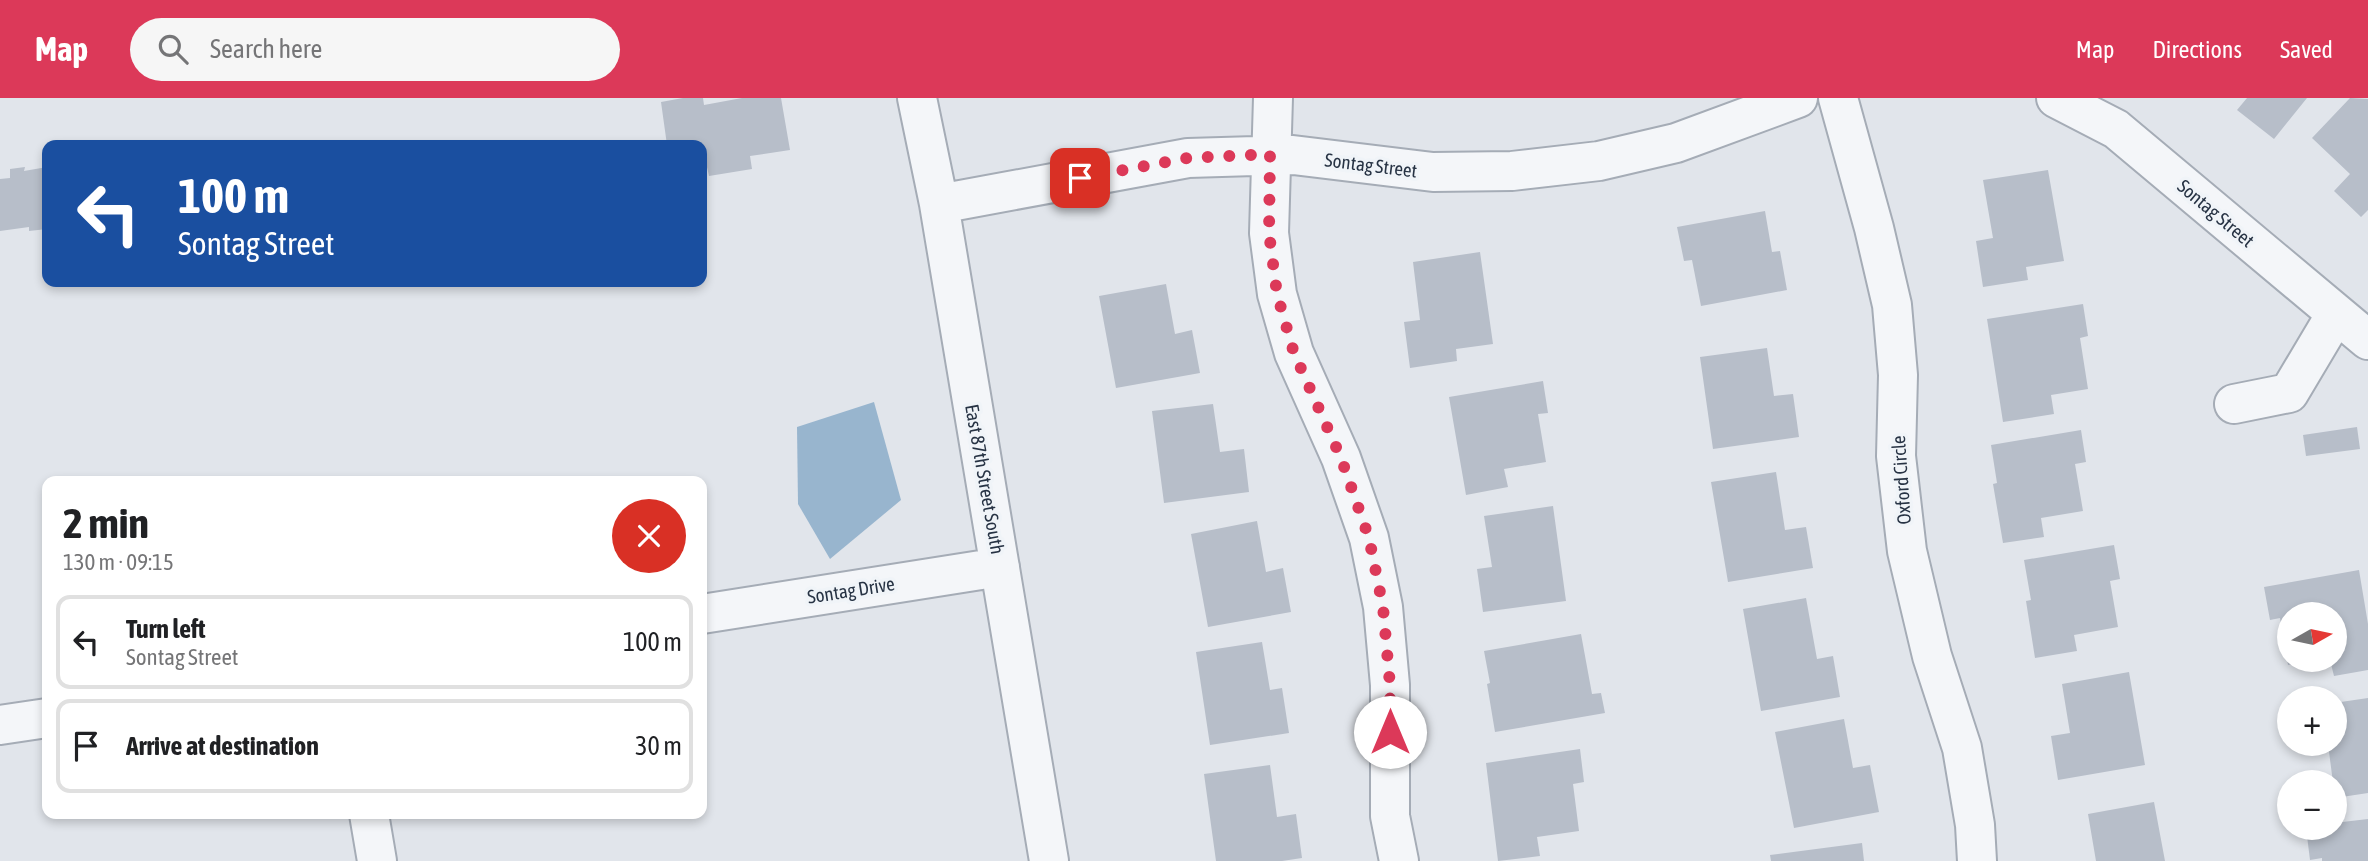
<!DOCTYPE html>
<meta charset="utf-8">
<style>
:root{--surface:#fff;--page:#f6f6f6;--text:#202124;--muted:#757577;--line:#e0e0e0;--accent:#dc3959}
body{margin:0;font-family:"Asap Condensed",sans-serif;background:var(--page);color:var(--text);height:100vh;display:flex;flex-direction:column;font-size:26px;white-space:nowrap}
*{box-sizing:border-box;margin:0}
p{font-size:23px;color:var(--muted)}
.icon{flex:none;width:38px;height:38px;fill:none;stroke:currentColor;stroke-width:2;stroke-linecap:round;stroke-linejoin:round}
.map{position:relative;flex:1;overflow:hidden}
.panel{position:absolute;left:42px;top:378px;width:665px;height:343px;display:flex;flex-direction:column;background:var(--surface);border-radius:14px;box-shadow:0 4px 10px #0003}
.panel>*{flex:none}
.hud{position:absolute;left:42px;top:42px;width:665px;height:147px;border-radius:14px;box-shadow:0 4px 10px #0003;background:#1a4fa0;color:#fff;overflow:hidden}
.needle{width:46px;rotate:81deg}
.fabs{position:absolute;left:2277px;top:504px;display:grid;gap:14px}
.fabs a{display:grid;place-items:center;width:70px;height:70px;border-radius:50%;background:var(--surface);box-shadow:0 4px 10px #0003;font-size:35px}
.pin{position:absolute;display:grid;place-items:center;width:60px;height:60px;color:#fff;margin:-30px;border-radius:14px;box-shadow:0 4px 10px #0006}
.me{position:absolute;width:77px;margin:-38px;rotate:0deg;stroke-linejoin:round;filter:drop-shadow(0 0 5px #0008)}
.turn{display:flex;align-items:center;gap:24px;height:147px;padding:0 21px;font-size:32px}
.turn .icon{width:91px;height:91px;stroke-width:2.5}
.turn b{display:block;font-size:49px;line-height:60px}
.round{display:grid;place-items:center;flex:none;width:74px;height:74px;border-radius:37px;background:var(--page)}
.headline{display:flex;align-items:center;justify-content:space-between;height:119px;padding:0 21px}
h1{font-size:42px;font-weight:700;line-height:52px}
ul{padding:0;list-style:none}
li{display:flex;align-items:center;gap:21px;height:94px;margin:0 14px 10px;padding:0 7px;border:4px solid var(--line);border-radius:14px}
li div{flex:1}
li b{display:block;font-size:26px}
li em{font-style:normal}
header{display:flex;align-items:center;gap:42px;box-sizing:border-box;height:98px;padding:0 35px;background:var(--accent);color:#fff}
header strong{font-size:33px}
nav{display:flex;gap:38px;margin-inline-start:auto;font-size:24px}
.search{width:490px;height:63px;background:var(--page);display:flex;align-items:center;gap:18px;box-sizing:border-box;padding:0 24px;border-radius:38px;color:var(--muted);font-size:26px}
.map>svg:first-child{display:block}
</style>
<header>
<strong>Map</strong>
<div class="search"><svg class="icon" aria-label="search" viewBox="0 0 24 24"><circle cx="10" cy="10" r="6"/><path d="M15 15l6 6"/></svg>Search here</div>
<nav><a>Map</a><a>Directions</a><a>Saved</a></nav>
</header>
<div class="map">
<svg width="2368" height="763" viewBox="0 0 2368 763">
<rect width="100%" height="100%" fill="#e1e5eb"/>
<path fill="#98b5ce" d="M874,304L901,402L830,461L798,406L797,329Z"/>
<path fill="#b7bec9" d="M683,0H703L704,7L742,0H781L790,52L750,58L752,71L709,78L702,47H667L661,4Z
M2247,0H2307L2274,41L2237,12Z
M2350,0L2368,1V112L2361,119L2334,93L2350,76L2312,40Z
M25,69L24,73L47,69V131L29,133V129L0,133V81L10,80V71Z
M2048,72L2064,163L2026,169L2028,182L1983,189L1976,143L1993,140L1983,82Z
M1765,113L1772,154L1780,153L1787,192L1701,208L1692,162L1684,163L1677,129Z
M1480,154L1493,246L1456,251L1457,263L1410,270L1404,224L1420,222L1413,164Z
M1166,186L1175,236L1192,232L1200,275L1116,290L1099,198Z
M2083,206L2088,238L2080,240L2088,291L2051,297L2054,316L2003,324L1987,221Z
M1767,250L1774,298L1793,296L1799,339L1713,351L1700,259Z
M1543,283L1548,315L1538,316L1546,364L1504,371L1508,389L1466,397L1449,299Z
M1213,306L1220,354L1244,351L1249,394L1164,405L1152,313Z
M2357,329L2360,351L2306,358L2303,337Z
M2081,332L2086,364L2075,366L2083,413L2041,420L2044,439L2003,445L1993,386L1997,385L1991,347Z
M1776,374L1785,432L1806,429L1813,470L1728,484L1711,384Z
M1553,408L1566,503L1483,514L1477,471L1492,469L1484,418Z
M1257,423L1266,474L1283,470L1291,514L1208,529L1191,436Z
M2114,447L2120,481L2110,483L2118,529L2074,537L2077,553L2035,560L2026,503L2031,502L2024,462Z
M2359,472L2368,526V572L2334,578L2330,562H2334V516H2289V562L2308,563L2288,567L2280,520L2270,522L2264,489Z
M1806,500L1817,561L1833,558L1840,599L1761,613L1743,511Z
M1581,536L1592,596L1601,595L1605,615L1495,634L1487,586L1490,585L1484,553Z
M1262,544L1270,592L1282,590L1289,635L1210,647L1196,554Z
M2129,574L2145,667L2058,682L2051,638L2070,635L2062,586Z
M2368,600V695L2335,700L2328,646H2334V605Z
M1844,621L1853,670L1870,667L1879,714L1794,730L1775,634Z
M1580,651L1584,684L1573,686L1579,733L1537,739L1540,758L1498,763L1486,665Z
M1270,667L1277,719L1296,716L1302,760L1282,763H1216L1204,676Z
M2154,704L2165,763H2096L2088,716Z
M2368,721V763H2322V760L2310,762L2306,730H2334V725Z
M1862,745L1864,763H1771L1770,757Z"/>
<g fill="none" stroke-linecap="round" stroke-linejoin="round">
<g stroke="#a5acb6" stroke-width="42">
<path id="minor" d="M917,0L939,106L1049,763
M1273,0L1269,135L1277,196L1294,255L1341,360L1369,440L1383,509L1390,587V718L1399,763
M1838,0L1874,130L1892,207L1898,277L1896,358L1907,453L1932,558L1962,650L1975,727L1977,763
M2056,0L2116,31L2368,242
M939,106L1188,60L1293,57L1433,74L1512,73L1599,63L1676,45L1798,0
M2234,306L2289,295L2336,216
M702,516L1000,469
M0,627L47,620
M369,716L377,763"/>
</g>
<use href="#minor" stroke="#f4f6f9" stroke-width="38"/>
</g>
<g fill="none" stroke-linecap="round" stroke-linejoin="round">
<path stroke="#dc3959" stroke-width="12" stroke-dasharray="0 21.6" d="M1080,80L1188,60L1270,56L1269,135L1277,196L1294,255L1341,360L1369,440L1383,509L1390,587V634"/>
</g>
<g text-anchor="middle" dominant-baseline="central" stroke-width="7" stroke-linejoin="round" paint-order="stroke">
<g font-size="19" fill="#273344" stroke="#f0f4f8">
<text transform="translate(1371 67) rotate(7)">Sontag Street</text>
<text transform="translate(2216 115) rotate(40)">Sontag Street</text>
<text transform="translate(985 381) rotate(80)">East 87th Street South</text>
<text transform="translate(1901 382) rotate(-94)">Oxford Circle</text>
<text transform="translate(851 492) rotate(-9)">Sontag Drive</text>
</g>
</g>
</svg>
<div class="fabs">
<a><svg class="needle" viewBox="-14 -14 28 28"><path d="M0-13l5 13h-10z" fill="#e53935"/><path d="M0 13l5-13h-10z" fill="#757577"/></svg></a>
<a>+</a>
<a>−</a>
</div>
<div class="pin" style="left:1080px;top:80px;background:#d93025"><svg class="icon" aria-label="arrive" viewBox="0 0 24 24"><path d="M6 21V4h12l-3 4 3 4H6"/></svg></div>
<svg class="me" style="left:1390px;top:634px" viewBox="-20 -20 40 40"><circle r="19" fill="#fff"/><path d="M0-13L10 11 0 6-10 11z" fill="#dc3959"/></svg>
<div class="hud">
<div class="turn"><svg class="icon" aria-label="left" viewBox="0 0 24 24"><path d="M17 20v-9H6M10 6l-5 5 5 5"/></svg><div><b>100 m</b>Sontag Street</div></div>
</div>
<section class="panel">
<div class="headline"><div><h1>2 min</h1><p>130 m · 09:15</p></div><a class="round" style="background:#d93025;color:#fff"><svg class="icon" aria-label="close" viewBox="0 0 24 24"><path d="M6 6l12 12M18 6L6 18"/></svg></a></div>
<ul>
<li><svg class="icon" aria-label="left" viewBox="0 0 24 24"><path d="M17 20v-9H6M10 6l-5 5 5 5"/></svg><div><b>Turn left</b><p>Sontag Street</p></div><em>100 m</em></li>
<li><svg class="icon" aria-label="arrive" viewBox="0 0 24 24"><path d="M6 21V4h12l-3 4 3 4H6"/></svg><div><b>Arrive at destination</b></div><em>30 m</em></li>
</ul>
</section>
</div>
